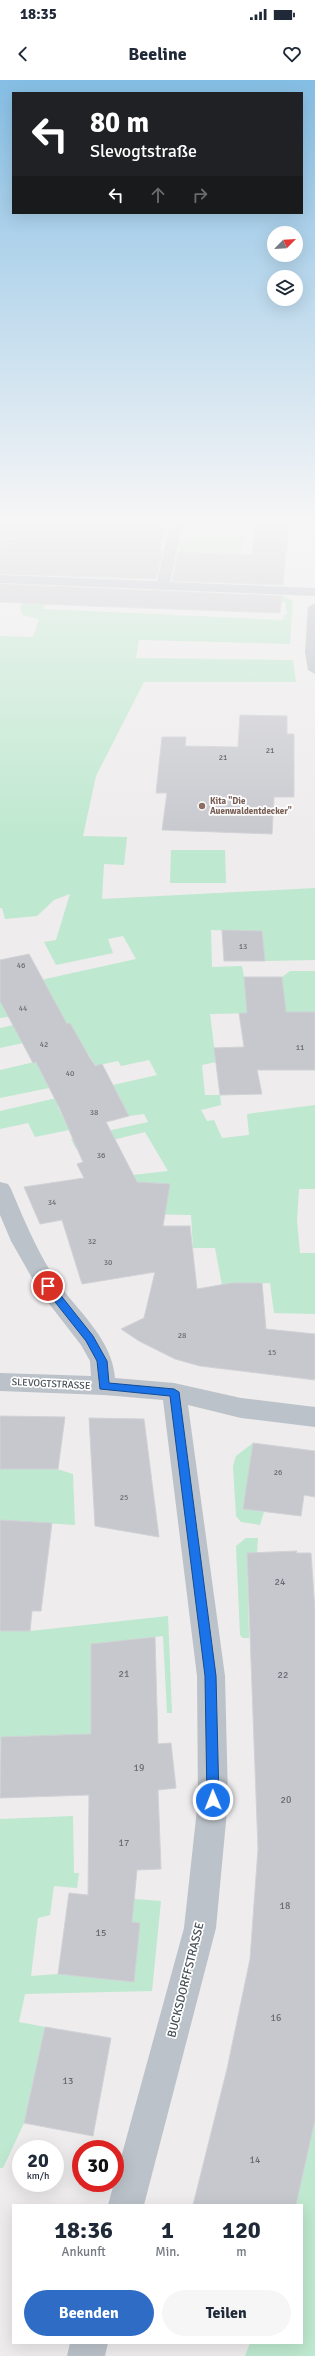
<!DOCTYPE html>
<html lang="de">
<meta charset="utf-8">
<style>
:root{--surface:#fff;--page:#f6f6f7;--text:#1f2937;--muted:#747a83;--accent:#2f6cc5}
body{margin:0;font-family:Signika,sans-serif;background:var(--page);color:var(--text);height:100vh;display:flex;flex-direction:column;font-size:15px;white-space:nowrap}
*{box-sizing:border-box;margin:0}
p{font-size:13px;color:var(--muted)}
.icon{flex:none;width:22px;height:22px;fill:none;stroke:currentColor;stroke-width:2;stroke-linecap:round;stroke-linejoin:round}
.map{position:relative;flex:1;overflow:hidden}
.details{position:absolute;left:12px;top:2124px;width:291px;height:140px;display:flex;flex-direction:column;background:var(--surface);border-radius:0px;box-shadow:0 4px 16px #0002}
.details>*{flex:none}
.hud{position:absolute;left:12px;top:12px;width:291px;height:122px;border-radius:0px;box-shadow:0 4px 16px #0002;background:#202124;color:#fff;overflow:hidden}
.needle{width:26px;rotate:66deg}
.fabs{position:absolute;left:267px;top:146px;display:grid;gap:8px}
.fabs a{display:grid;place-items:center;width:36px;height:36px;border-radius:50%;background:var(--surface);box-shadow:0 4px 16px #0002;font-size:20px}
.speed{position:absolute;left:12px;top:2060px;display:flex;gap:8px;font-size:20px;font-weight:700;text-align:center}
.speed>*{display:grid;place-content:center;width:52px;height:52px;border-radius:50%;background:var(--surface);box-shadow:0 4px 16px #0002;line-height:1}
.speed small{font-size:10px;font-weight:400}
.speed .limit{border:6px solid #d22;background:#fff;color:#111}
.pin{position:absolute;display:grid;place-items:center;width:34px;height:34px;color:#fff;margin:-17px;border:2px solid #fff;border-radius:50%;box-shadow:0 1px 4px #0007}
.me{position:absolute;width:44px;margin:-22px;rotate:359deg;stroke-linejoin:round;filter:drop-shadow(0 0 3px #0008)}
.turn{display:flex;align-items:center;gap:14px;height:84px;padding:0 12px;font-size:18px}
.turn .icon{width:52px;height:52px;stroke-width:2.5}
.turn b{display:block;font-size:28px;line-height:34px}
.lanes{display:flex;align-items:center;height:38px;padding:0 12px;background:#0003;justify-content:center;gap:20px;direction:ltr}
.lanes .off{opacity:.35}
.eta{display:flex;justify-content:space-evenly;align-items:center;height:68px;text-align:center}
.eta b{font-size:24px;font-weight:700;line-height:28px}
.button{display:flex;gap:8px;margin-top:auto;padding:8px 12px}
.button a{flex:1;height:46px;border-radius:24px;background:var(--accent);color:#fff;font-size:16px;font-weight:700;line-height:46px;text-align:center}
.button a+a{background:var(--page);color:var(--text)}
.status{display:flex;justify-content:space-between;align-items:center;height:28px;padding:0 20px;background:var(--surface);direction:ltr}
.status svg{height:11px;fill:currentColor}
header{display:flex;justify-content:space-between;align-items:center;height:52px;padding:0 12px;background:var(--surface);font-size:18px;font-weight:700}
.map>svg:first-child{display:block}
</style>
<div class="status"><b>18:35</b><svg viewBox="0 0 49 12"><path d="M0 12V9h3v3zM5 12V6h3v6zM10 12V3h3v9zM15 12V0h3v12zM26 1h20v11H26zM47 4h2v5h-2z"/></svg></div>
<header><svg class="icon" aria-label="back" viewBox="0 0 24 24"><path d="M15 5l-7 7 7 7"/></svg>Beeline<svg class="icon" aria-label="heart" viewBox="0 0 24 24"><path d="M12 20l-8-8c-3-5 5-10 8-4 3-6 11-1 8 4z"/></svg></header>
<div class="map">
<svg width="315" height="2276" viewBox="0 0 315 2276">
<rect width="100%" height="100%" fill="#eeecec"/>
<path fill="#bee8cf" d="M192,442H236V444H245L242,477L231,473L190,472L189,479H177L180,460H189Z
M24,513L48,514L43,529L283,540L284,535L287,534L285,522L260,521L261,515L283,516L293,521L290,564L139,560L136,578L293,580L296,602H144L96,696L83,756L127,757L124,785L104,784L102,819L315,808V880L265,881L262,851L211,850L212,887L242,886L244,897L284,913L282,897L290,891H315V936L314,932L210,934L216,982L202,985L205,1015H220L221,1025L201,1030L207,1041L214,1040L222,1058L249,1055L247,1034L315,1025V1109H299L297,1140L300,1173H315V1234L274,1233L270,1203L222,1205L215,1168H193L191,1135L146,1134L144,1113L168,1114L170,1104L125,1101L124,1096L168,1091L145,1052L76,1069L71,1059L148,1042L144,1034L129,1036L118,1014L58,1027L69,1050L35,1057L28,1043L0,1049V1031L157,995L149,980L121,986L118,981L95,986L89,975L39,986L49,1008L0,1018V990L65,975L32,961L0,968V948L40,939L8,937L0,938V909L136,879L123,856L108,859L113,873L56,885L44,862L56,860L70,814L54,820L37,836L5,839L2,828H0V556L33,557L39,539L23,535L20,530Z
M171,770H225L226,803H170Z
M253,1363L244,1429L264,1432L260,1445L241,1442L236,1436L233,1386L236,1376Z
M0,1389H57L73,1394L75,1445L0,1440Z
M246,1458H258L257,1473H247L249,1558H243L240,1555L236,1466Z
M168,1536L172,1633H167L163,1556L92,1564L91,1654L1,1657L0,1671V1551H30Z
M73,1736L74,1793H79L77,1808L54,1806L50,1835L38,1838L31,1896L58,1894L133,1902L140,1843L132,1842L134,1819L161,1821L152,1911L25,1914L19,1942L45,1947L24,2043L3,2088H0V1739Z
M315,2040V2276H245L250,2263H302V2125H296Z"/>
<path fill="#c7c8ce" stroke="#d0d2d6" d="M0,442H165L160,471H163L156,499L0,494V458L14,460L21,454L14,448H0Z
M256,442H289L283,505L172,501L178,472L252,475Z
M0,504L282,516L280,533L89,526L0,522Z
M240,635L287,636V654H294V717H274L272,754L162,750L167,713H156L162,657H186L185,666L238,667Z
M222,850L262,851L265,881H224Z
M29,874L67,944L70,943L88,975L95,986L102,984L129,1036L106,1042L137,1102L170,1104L163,1146H190L197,1209L232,1203H262L266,1249L315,1254V1300L200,1286L175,1279L139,1261L121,1249L144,1238L155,1192L82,1204L62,1140L40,1144L24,1107L84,1098L77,1084L83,1082L59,1027L36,982L33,983L0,921V880Z
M244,897H282L286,932H315V990H257L262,1014L220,1015L214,968L244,967L239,933H247Z
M0,1336L65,1337L58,1389H0Z
M89,1338L144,1339L159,1457L95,1446Z
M253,1363L315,1371V1417L304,1415L301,1436L243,1429Z
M0,1440L52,1443L41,1531H32L30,1551H0Z
M297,1471L296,1473H311L315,1530V2040L296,2125H193L227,1989L250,1879L258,1769L247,1473Z
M155,1557L158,1664L171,1663L176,1708L158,1710L161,1789L137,1790L132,1842L140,1843L134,1902L58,1894L69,1813L88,1815L89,1715L0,1718L1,1657L91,1654V1564Z
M45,1947L111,1958L93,2056L24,2043Z"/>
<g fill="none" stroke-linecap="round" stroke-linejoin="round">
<path fill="#bbc2c9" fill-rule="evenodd" d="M176,442H189L181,451L170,502L315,508V516L0,503V495L157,501L169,450Z
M0,449L14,450L20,454L14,458L0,457Z
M315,523V594L308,590L305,572L308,527Z
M0,1102L8,1104L11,1109C24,1140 37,1171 56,1200C77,1231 112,1258 115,1298L174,1303L241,1318L315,1327V1347L241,1338L188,1325L225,1596L228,1720L216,1848L144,2125H108L184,1848L198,1720L197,1596L163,1320L104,1315L0,1311V1293L91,1296L90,1281L81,1265L40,1212L11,1161L0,1135Z
M70,2263H108L105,2276H67Z"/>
</g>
<linearGradient id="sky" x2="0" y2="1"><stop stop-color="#85bee4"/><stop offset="0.58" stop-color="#f7f6f6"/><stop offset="1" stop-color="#f7f6f6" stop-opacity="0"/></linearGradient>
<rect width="315" height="760" fill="url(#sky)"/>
<path fill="#1a73e8" stroke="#114b97" d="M48,1202L51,1203L93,1256L107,1281L109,1303L174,1309L179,1312L216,1596L219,1720L217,1724L213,1726L209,1724L207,1720L205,1596L170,1316L100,1309L97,1281L86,1261L44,1208V1203Z"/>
<circle fill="#8d6e63" stroke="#fff" stroke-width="1.5" cx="202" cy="726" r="4"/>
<g text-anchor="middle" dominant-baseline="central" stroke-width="3.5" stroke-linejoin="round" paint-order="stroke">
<g font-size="8" fill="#666c74">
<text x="270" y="670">21</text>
<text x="223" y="677">21</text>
<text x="243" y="866">13</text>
<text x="21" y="885">46</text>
<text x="23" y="928">44</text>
<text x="44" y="964">42</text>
<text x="300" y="967">11</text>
<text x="70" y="993">40</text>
<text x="94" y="1032">38</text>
<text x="101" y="1075">36</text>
<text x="52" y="1122">34</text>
<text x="92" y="1161">32</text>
<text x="108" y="1182">30</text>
<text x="182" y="1255">28</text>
<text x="272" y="1272">15</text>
<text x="278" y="1392">26</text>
<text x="124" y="1417">25</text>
</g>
<g font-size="9" font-weight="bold" fill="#785e54" stroke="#fff" text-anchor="start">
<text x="210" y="721">Kita "Die<tspan x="210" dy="10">Auenwaldentdecker"</tspan></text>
</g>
<g font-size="10" fill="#464e56" stroke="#fff">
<text transform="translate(51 1304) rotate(3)">SLEVOGTSTRASSE</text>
</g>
<g font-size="10" fill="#666c74">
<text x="280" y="1502">24</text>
<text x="124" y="1594">21</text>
<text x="283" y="1595">22</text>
<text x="139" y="1688">19</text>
<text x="286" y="1720">20</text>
<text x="124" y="1763">17</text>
<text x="285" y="1826">18</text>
<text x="101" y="1853">15</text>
<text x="276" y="1938">16</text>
<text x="68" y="2001">13</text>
<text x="255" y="2080">14</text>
</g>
<g font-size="12" fill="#464e56" stroke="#fff">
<text transform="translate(186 1900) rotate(-76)">BUCKSDORFFSTRASSE</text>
</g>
</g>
</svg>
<div class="fabs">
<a><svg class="needle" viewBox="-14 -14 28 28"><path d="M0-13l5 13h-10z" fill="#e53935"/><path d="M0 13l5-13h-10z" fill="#747a83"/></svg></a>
<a><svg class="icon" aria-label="layers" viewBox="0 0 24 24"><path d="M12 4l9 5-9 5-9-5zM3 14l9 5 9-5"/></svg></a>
</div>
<div class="speed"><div>20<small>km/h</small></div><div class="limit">30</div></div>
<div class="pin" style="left:48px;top:1206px;background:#d93025"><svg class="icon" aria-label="arrive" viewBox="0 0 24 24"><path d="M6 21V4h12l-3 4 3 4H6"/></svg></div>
<svg class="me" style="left:213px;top:1720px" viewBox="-20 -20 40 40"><circle r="17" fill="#1a73e8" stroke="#fff" stroke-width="3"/><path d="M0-11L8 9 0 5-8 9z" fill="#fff"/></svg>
<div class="hud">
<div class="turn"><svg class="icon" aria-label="left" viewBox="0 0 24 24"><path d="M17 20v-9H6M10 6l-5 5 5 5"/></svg><div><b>80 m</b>Slevogtstraße</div></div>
<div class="lanes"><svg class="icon" aria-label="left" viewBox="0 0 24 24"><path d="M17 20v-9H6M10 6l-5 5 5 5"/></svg><svg class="icon off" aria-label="ahead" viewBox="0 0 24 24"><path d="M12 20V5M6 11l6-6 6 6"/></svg><svg class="icon off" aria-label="right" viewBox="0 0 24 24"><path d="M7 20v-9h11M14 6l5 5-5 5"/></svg></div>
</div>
<section class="details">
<div class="eta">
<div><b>18:36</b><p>Ankunft</p></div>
<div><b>1</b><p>Min.</p></div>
<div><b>120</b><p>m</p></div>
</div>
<div class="button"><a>Beenden</a><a>Teilen</a></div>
</section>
</div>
